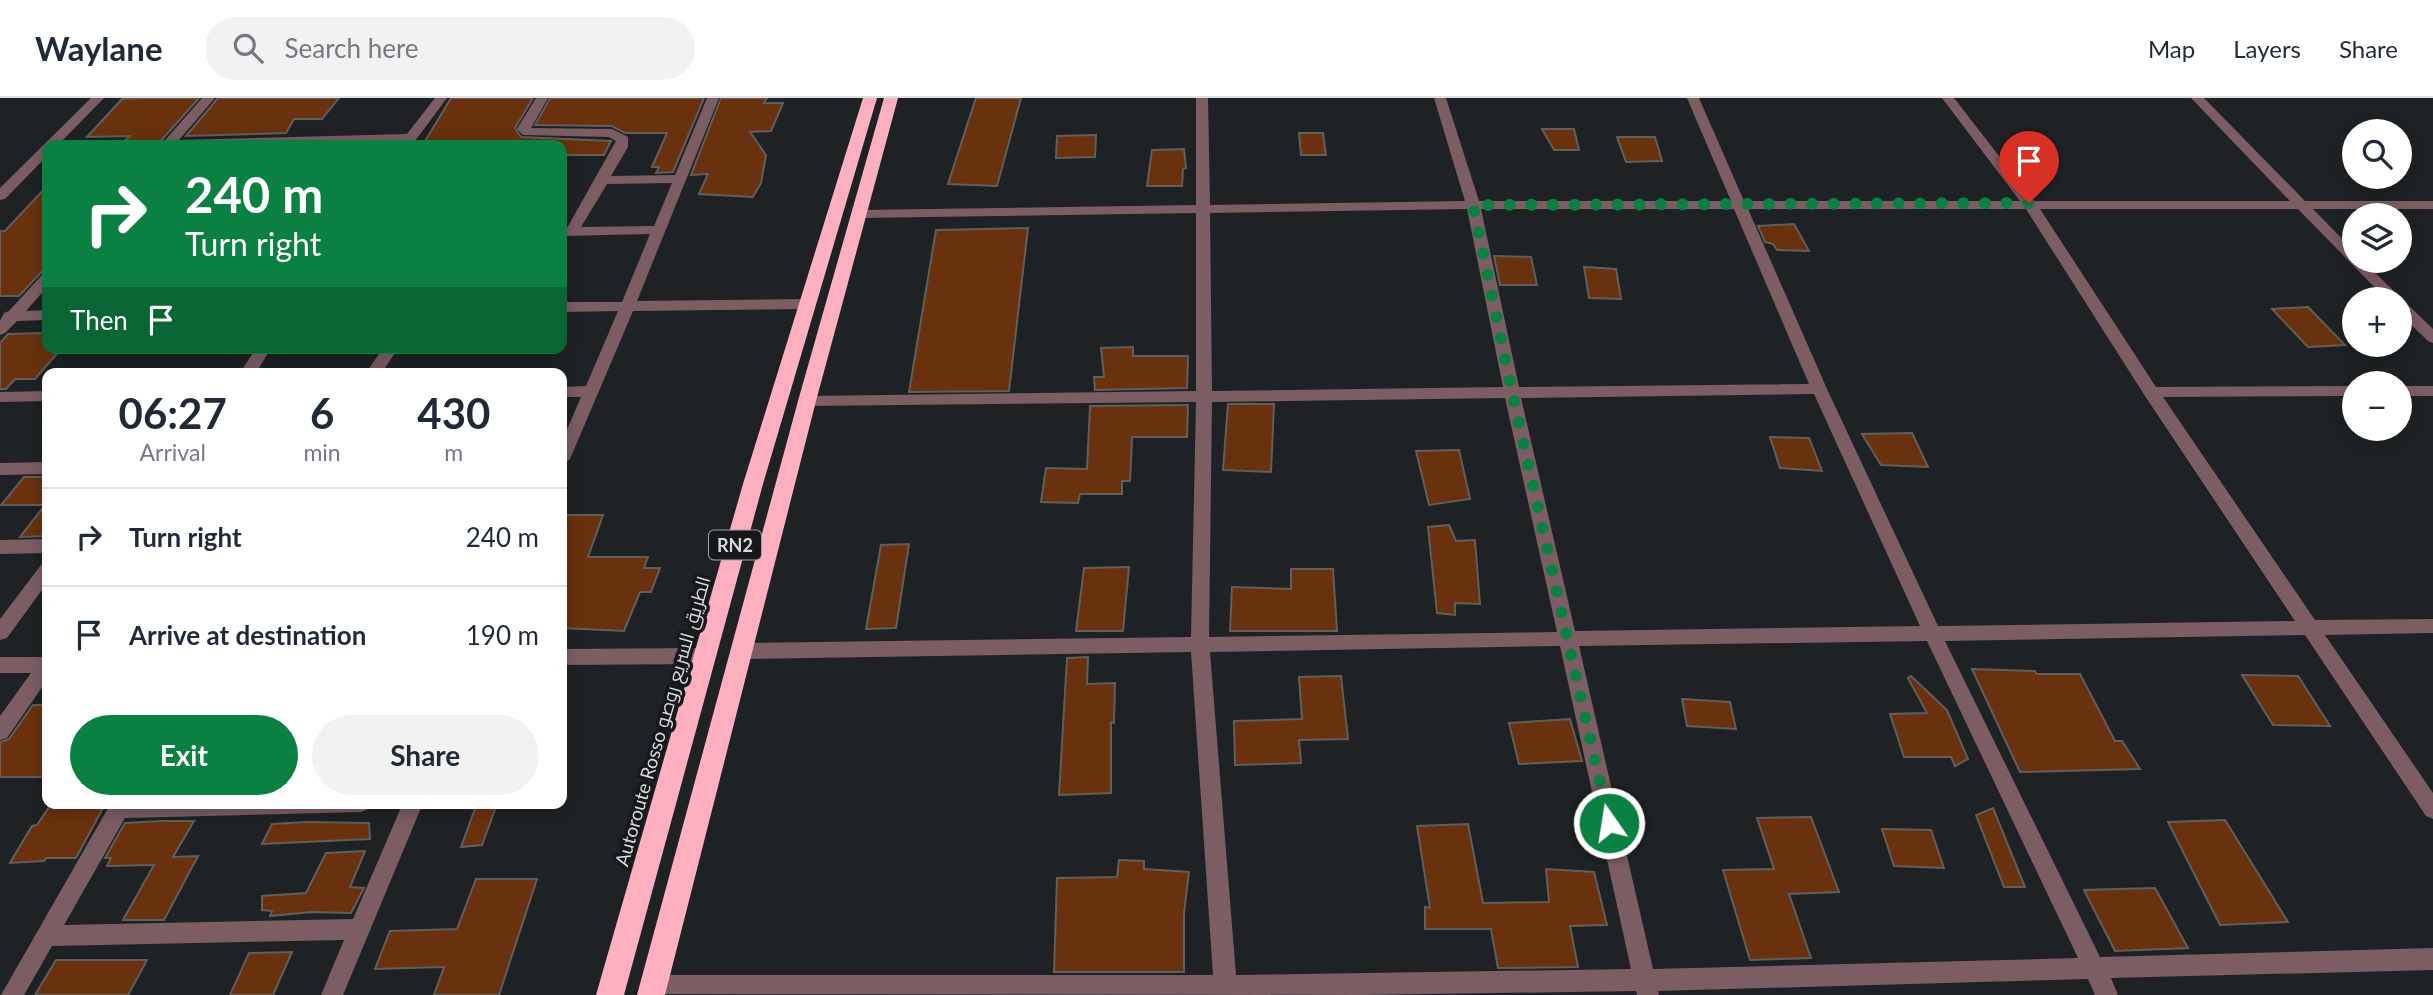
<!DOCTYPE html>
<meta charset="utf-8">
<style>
:root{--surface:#fff;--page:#f2f2f3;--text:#1f2937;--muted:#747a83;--line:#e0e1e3;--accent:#0b8043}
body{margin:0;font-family:Lato,Cairo,sans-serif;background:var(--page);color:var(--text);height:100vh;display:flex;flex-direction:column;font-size:26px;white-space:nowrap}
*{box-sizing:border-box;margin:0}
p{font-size:23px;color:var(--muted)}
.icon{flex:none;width:38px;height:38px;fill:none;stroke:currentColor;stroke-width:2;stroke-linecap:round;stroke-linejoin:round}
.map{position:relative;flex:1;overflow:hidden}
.side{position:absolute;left:42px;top:270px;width:525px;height:441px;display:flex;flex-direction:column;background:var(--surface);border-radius:14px;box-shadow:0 4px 18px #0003}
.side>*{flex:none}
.guide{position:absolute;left:42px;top:42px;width:525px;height:214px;border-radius:14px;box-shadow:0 4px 18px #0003;background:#0b8043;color:#fff;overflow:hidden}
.buttons{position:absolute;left:2342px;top:21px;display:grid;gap:14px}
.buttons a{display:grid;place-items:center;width:70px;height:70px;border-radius:50%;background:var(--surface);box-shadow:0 4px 18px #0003;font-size:35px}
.pin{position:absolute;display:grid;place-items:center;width:60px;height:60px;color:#fff;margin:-72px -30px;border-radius:50% 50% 50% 0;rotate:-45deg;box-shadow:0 0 7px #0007}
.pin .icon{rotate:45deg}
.me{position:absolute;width:77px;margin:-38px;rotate:347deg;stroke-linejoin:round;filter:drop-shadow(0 0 5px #0008)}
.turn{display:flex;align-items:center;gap:24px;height:147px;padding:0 28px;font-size:32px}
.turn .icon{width:91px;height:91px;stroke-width:2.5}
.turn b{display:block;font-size:49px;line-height:60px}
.then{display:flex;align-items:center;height:66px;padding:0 28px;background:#0003;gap:14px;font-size:26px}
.eta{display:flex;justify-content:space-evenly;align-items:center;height:119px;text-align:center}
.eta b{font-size:42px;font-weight:700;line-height:49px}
.primary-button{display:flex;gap:14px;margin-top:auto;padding:14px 28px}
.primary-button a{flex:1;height:80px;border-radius:42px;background:var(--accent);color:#fff;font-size:28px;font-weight:700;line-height:80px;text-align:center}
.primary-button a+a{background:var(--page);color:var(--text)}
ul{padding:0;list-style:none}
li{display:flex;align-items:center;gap:21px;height:98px;padding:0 28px;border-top:2px solid var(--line)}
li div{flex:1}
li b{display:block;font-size:26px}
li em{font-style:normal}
header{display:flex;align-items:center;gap:42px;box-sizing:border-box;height:98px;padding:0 35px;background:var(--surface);border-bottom:2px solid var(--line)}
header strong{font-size:33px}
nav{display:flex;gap:38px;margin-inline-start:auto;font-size:24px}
.search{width:490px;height:63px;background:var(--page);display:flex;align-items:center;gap:18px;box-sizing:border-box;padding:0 24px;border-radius:38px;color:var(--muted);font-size:26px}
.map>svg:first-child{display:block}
</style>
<header>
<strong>Waylane</strong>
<div class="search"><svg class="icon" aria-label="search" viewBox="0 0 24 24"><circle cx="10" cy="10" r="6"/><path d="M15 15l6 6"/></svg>Search here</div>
<nav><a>Map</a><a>Layers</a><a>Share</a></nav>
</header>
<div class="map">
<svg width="2433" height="897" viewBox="0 0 2433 897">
<rect width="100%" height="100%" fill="#1f2224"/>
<path fill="#69310e" stroke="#625e5c" stroke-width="2" d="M142,0H199L159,45L123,44L130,38L87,39L122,1Z
M218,0H339L322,21H294L286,35L186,38Z
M451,0H533L515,30L521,39L611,43L604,57H562V47H429L430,45H424Z
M550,0H704L673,74L656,75L659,69H652L667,35H625L612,28L535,27Z
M721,0H767L764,5H783L771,33L750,34L766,57L761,85L753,99L699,96L708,76L691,77Z
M976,0H1021L997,88L948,86Z
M1542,31H1574L1579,52H1554Z
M1299,35H1323L1326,57H1301Z
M1096,37L1095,59L1056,60L1057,38Z
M1617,39H1655L1662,63L1626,64Z
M1184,51L1186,70L1183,71L1182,88H1147L1152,52Z
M47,88V168L19,198H0V133H5Z
M1794,126L1809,153L1777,152L1773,146L1765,144L1758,128Z
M1028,130L1009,293L909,294L936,132Z
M1494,158L1531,159L1537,187H1500Z
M1584,169L1616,171L1621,201L1589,200Z
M2308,209L2345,247L2308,249L2272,211Z
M47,235V252L61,251L35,281H15L6,291H0V245L8,236Z
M1133,249V258H1188L1187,290L1095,292L1094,279H1104L1101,250Z
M1228,306H1274L1271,374L1223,372Z
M1188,307L1187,339H1132L1130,383H1122V396H1080L1078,405L1041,404L1046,370L1087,371L1090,308Z
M1912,335L1928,369L1881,367L1862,336Z
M1770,339L1809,340L1822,373L1780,370Z
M1459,352L1470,401L1429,407L1416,353Z
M24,379H47V438L20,439L45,407H1Z
M562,417H603L588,459H648L644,470H660L651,494H640L624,533L562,530Z
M1449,427L1456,443L1475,442L1480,506L1455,505V517L1437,515L1428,429Z
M909,446L896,530L866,531L881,447Z
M1129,469L1123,533H1076L1084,470Z
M1291,471H1333L1337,533H1230L1232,489L1291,491Z
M1088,559L1087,586L1115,585L1114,625L1111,624V695L1059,697L1067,560Z
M1972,571L2035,573L2037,576H2080L2115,643H2122L2140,671L2020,674Z
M2242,577L2298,578L2330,628L2273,627Z
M1341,578L1348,641L1299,642L1301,665L1235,667L1234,623L1302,621L1299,579Z
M1911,578L1947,612L1968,661L1955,668L1951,659H1904L1890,616L1927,615L1908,580Z
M1682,601L1730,604L1736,631L1687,628Z
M33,607H47V679H0V644L9,641Z
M1570,621L1582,663L1519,666L1509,625Z
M497,706L482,747L461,749L476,708Z
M49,709L103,710L76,760H46L44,763L10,765L32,728L37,727Z
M1993,710L2025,789H2004L1976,717Z
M1811,719L1839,794L1789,796L1811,860L1750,862L1723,772L1774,771L1757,720Z
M2225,722L2288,824L2220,827L2168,724Z
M161,723H194L173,759L198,758L164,822H123L154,767L107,768L111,760H105L125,725Z
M307,724L369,725L370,741L262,746L272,726Z
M1468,726L1483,805L1549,804L1546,771L1594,774L1607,827L1570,828L1578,869L1498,870L1491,831H1425V809L1430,810L1417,728Z
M1882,731L1931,732L1944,770L1894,768Z
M365,753L350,789L364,790L351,815L311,814L270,818L272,813L262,812V798L306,795L326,755Z
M1119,762L1144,763V771L1189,774L1184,815V874H1054L1057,780L1117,779Z
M476,781H537L499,897H434L444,869L375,871L390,833L457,831Z
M2155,790L2188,850L2115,853L2084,792Z
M292,854L273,897H230L249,855Z
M56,862H147L128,897H35Z"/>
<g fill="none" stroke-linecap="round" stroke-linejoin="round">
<path fill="#7c5d64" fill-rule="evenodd" d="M91,0H104L58,47H47V58L5,101L0,102V90Z
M202,0H215L179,42L407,36L435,0H447L412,47H400L402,44L161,47Z
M536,0H548L531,30L612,31L628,39V49L611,78L675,77L707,0H719L637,203L808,201L815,206L808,211L633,213L570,361L562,367V343L581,299H562V289L586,288L618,213L562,214V204H622L650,136L562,138V130H567L616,43L609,39L523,37L517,31ZM672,85L654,128L581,129L607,86Z
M1196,0H1208L1210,107L1465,103L1434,0H1446L1479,103H1731L1687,0H1699L1744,103H2020L1942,0H1954L2034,103H2290L2191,0H2204L2305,103H2433V111H2313L2354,153V163H2363L2433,231V245L2428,243L2399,215V201H2386L2298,111H2040L2156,289L2354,288V298L2163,299L2315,522L2433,521V535L2325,537L2433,695V721L2426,718L2305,537L1945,543L2100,859L2433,850V872L2111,880L2118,897H2095L2088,881L1658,893L1659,897H1637L1636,893L1361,897L645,896L642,888L645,880L653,877H1213L1191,554L742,561L735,558L733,553L735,548L742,545L1191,539L1196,304L807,308L799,303L807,298L1196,293V115L859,120L852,116L859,112L1196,107ZM1467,111L1503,289L1212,293L1210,115ZM1481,111H1734L1809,286L1519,289ZM1748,111H2026L2145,298L2295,523L1938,528L1827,291ZM1814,296L1920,528L1575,533L1521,300ZM1505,300L1557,534L1209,539L1212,304ZM1927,543L2078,860L1653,871L1579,548ZM1560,548L1631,871L1236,877L1210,554Z
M47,176V189L26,213L47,212V222L17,223L5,235L0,237V223L4,215L9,213L42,177Z
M256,250H271L256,275H240Z
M383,250H398L382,275H366Z
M2399,288H2433V298H2399Z
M47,293V303L0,304V294Z
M47,364V376L0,377V365Z
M47,441V455L0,456V442Z
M47,465V485L7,540L0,542V521L41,467Z
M703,550L710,553L712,558L710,563L703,566L562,567V551Z
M0,559H47V582L7,640L0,642V618L31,575H0Z
M111,705H371L368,711L361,714L125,720L64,827L353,821L403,705H423L343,897H321L344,842L52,848L24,897H1Z"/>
<path fill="#feb0c1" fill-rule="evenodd" d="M863,0H877L763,386L624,897H596L743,386Z
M884,0H898L816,303L665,897H637L798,303Z"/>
</g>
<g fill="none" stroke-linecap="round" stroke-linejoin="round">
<path stroke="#0b8043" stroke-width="12" stroke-dasharray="0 21.6" d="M1609,725L1512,294L1473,107L2029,105"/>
</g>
<g text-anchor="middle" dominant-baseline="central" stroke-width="7" stroke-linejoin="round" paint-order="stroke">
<rect fill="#16181b" stroke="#9ea0a3" stroke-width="2" x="709" y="432.5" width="52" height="29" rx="5"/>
<g font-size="18" font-weight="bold" fill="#d9dbdd">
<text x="735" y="447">RN2</text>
</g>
<g font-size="19" fill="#d9dbdd" stroke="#16181b">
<text transform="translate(662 623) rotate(-74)">Autoroute Rosso الطريق السريع روصو</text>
</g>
</g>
</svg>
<div class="buttons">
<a><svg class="icon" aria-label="search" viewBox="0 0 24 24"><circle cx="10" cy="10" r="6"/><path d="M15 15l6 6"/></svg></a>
<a><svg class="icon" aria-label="layers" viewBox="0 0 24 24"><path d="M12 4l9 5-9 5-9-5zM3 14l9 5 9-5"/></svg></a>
<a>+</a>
<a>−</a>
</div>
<div class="pin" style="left:2029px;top:105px;background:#d93025"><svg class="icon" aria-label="arrive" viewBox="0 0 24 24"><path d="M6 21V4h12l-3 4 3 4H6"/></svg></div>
<svg class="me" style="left:1609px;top:725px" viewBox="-20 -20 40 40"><circle r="17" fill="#0b8043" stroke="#fff" stroke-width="3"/><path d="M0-11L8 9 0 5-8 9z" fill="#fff"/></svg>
<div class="guide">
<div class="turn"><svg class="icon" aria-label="right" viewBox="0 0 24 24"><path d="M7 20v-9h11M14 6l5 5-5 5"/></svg><div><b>240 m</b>Turn right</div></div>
<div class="then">Then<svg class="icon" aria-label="arrive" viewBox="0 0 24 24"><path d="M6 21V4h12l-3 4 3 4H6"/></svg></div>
</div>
<section class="side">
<div class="eta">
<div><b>06:27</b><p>Arrival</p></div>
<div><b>6</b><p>min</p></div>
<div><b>430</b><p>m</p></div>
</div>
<ul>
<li><svg class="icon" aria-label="right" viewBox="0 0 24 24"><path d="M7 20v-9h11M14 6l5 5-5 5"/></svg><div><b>Turn right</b></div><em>240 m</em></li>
<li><svg class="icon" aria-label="arrive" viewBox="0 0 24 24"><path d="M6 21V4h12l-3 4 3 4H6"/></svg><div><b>Arrive at destination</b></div><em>190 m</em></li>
</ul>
<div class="primary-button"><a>Exit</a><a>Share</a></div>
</section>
</div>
